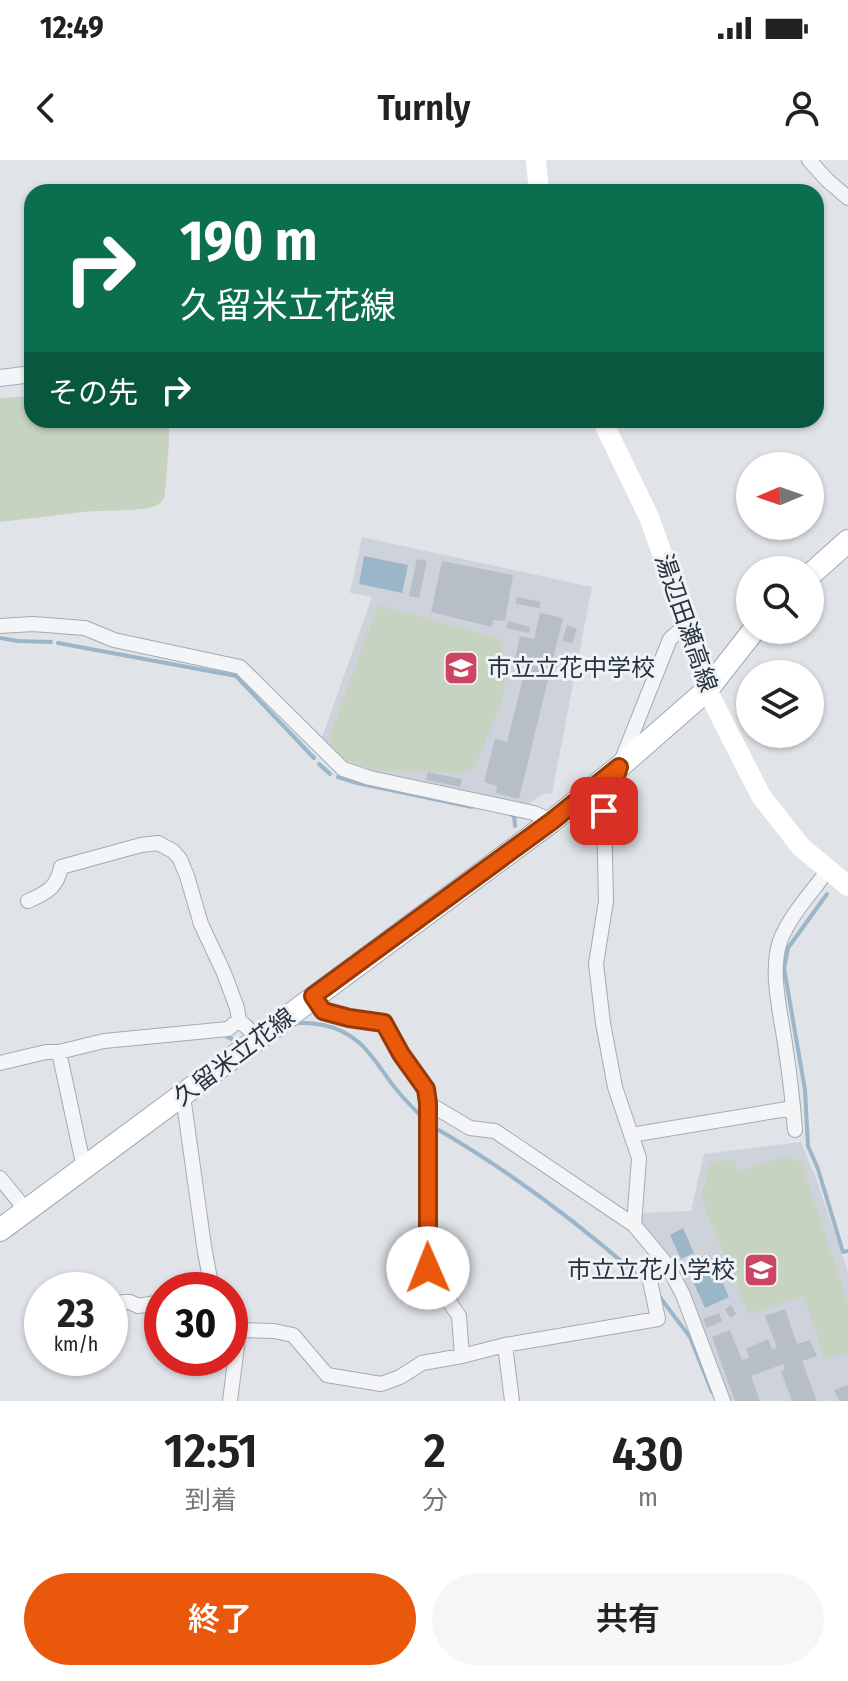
<!DOCTYPE html>
<html lang="ja">
<meta charset="utf-8">
<style>
:root{--surface:#fff;--page:#f6f6f6;--text:#222;--muted:#767676;--accent:#ea580c}
body{margin:0;font-family:"Fira Sans Condensed","Noto Sans JP",sans-serif;background:var(--page);color:var(--text);height:100vh;display:flex;flex-direction:column;font-size:30px;white-space:nowrap}
*{box-sizing:border-box;margin:0}
p{font-size:26px;color:var(--muted)}
.icon{flex:none;width:44px;height:44px;fill:none;stroke:currentColor;stroke-width:2;stroke-linecap:round;stroke-linejoin:round}
.map{position:relative;height:1241px;overflow:hidden}
.drawer{display:flex;flex-direction:column;background:var(--surface);flex:1}
.drawer>*{flex:none}
.top-card{position:absolute;left:24px;top:24px;width:800px;height:244px;border-radius:24px;box-shadow:0 2px 6px #0004;background:#0b6e4f;color:#fff;overflow:hidden}
.needle{width:52px;rotate:268deg}
.tools{position:absolute;left:736px;top:292px;display:grid;gap:16px}
.tools a{display:grid;place-items:center;width:88px;height:88px;border-radius:50%;background:var(--surface);box-shadow:0 2px 6px #0004;font-size:40px}
.speed{position:absolute;left:24px;top:1112px;display:flex;gap:16px;font-size:40px;font-weight:700;text-align:center}
.speed>*{display:grid;place-content:center;width:104px;height:104px;border-radius:50%;background:var(--surface);box-shadow:0 2px 6px #0004;line-height:1}
.speed small{font-size:20px;font-weight:400}
.speed .limit{border:12px solid #d22;background:#fff;color:#111}
.pin{position:absolute;display:grid;place-items:center;width:68px;height:68px;color:#fff;margin:-34px;border-radius:16px;box-shadow:0 4px 12px #0006}
.me{position:absolute;width:88px;margin:-44px;rotate:359deg;stroke-linejoin:round;filter:drop-shadow(0 0 6px #0008)}
.turn{display:flex;align-items:center;gap:28px;height:168px;padding:0 24px;font-size:36px}
.turn .icon{width:104px;height:104px;stroke-width:2.5}
.turn b{display:block;font-size:56px;line-height:68px}
.then{display:flex;align-items:center;height:76px;padding:0 24px;background:#0003;gap:16px;font-size:30px}
.eta{display:flex;justify-content:space-evenly;align-items:center;height:136px;text-align:center}
.eta b{font-size:48px;font-weight:600;line-height:56px}
.primary-button{display:flex;gap:16px;margin-top:auto;padding:16px 24px}
.primary-button a{flex:1;height:92px;border-radius:48px;background:var(--accent);color:#fff;font-size:32px;font-weight:600;line-height:92px;text-align:center}
.primary-button a+a{background:var(--page);color:var(--text)}
.status{display:flex;justify-content:space-between;align-items:center;height:56px;padding:0 40px;background:var(--surface);direction:ltr}
.status svg{height:22px;fill:currentColor}
header{display:flex;justify-content:space-between;align-items:center;height:104px;padding:0 24px;background:var(--surface);font-size:36px;font-weight:600}
.map>svg:first-child{display:block}
</style>
<div class="status"><b>12:49</b><svg viewBox="0 0 49 12"><path d="M0 12V9h3v3zM5 12V6h3v6zM10 12V3h3v9zM15 12V0h3v12zM26 1h20v11H26zM47 4h2v5h-2z"/></svg></div>
<header><svg class="icon" aria-label="back" viewBox="0 0 24 24"><path d="M15 5l-7 7 7 7"/></svg>Turnly<svg class="icon" aria-label="person" viewBox="0 0 24 24"><circle cx="12" cy="8" r="4"/><path d="M4 21q1-7 8-7t8 7"/></svg></header>
<div class="map">
<svg width="848" height="1241" viewBox="0 0 848 1241">
<rect width="100%" height="100%" fill="#e0e4e9"/>
<path fill="#ced3db" d="M362,377L592,427L552,633L544,634L520,649L347,608L321,580L372,437L350,433Z
M801,982L816,1018L848,1112V1241H727L703,1174L639,1069L637,1053L691,1051L704,994Z"/>
<path fill="#c7d3c1" d="M32,236V260H169V282L165,333C164,338 164,341 159,344C149,352 99,350 83,352C55,355 28,359 0,362V238Z
M378,445L498,478L508,504L503,537L475,607L460,613L373,610L343,598L336,593L329,579Z
M785,997L801,1002L848,1143V1192L825,1200L803,1136L749,1155L701,1039L710,1002L734,1000L739,1012L758,1004Z"/>
<path fill="#9bb5c9" d="M364,396L408,405L402,433L359,424Z
M683,1068L694,1093L681,1099L670,1075Z
M710,1095L729,1137L705,1148L686,1106Z"/>
<g fill="none" stroke-linecap="round" stroke-linejoin="round">
<path stroke="#9bb5c9" stroke-width="4" d="M0,478L18,481L51,482
M58,483L236,516L314,598
M319,604L330,614
M338,617L357,623L472,647
M512,655H514L515,666
M827,734L788,788L784,808L805,930L808,986L818,1009L843,1092L848,1091
M292,864C304,862 312,863 323,865C366,874 375,905 401,935C408,943 415,950 423,958
M227,877L232,879
M432,966C508,1010 579,1063 644,1121
M659,1136L690,1177L712,1232"/>
</g>
<path fill="#b7bec6" d="M417,399L427,401L419,438L409,436Z
M442,401L513,415L505,461L493,460L492,467L431,452Z
M517,437L541,442L539,448L516,444Z
M540,453L563,458L519,639L496,633L497,626L484,622L495,579L507,582L527,502L515,498L520,476L534,479Z
M508,461L530,467L529,473L506,468Z
M567,465L577,469L572,483L562,481Z
M428,612L462,619L460,627L426,620Z
M731,1145L736,1154L730,1158L725,1149Z
M785,1149L797,1184L810,1180L817,1196L802,1201L817,1241H792L781,1211L785,1210L783,1204L751,1216L760,1241H735L712,1177L730,1170L742,1200L749,1198L746,1189L768,1179L772,1190L777,1187L765,1156Z
M719,1153L722,1161L707,1168L703,1159Z
M848,1225V1241H839L834,1230Z"/>
<g fill="none" stroke-linecap="round" stroke-linejoin="round">
<g stroke="#a5abb3" stroke-width="16">
<path id="minor" d="M809,0L827,20L848,38
M0,466L33,464L85,468L114,480L240,507L343,609L370,618L534,653L552,661
M28,741C46,733 57,728 61,707L141,685L158,683L173,691L180,699L187,716L201,764L224,813L237,848L239,860
M313,836L323,851L349,858L384,863L401,894L426,929L428,943V1108L433,1118L459,1156L462,1196
M59,892L84,1008
M0,903L46,892H59L104,881L228,869L239,860L258,878
M183,936L204,1086L212,1130
M428,943L470,968L495,971L634,1065L668,1106L683,1135L723,1241
M795,970C793,944 790,917 786,891C782,857 769,814 780,781C790,755 812,732 828,710
M631,975L793,948
M0,1018L26,1050
M634,1065L639,998L615,927L603,863L596,804L606,741L604,651L619,607L670,479L687,464
M123,1142H130L138,1146L162,1142
M230,1158L239,1170L230,1241
M239,1170L274,1171L293,1175L327,1215L381,1224L400,1217L422,1203L462,1196L505,1185L658,1159L649,1116L650,1110L668,1106
M505,1185L512,1241"/>
</g>
<g stroke="#a5abb3" stroke-width="18">
<path id="tertiary" d="M0,218L32,214"/>
</g>
<g stroke="#9fa9b5" stroke-width="24">
<path id="primary" d="M810,415L848,381
M0,1070L552,661L619,607L707,530L754,470"/>
</g>
<use href="#minor" stroke="#f3f5f7" stroke-width="14"/>
<use href="#tertiary" stroke="#f3f5f7" stroke-width="16"/>
<path stroke="#fff" stroke-width="20" d="M536,0L539,32
M602,260L649,357L687,464L707,530L761,636L801,687L848,726"/>
<use href="#primary" stroke="#fff" stroke-width="22"/>
</g>
<g fill="none" stroke-linecap="round" stroke-linejoin="round">
<g stroke="#983908" stroke-width="20">
<path id="route" d="M428,1108V943L426,929L401,894L384,863L349,858L323,851L313,836L552,661L619,607L604,651"/>
</g>
<use href="#route" stroke="#ea580c" stroke-width="14"/>
</g>
<defs>
<g id="school-square" transform="scale(1.8)"><rect x="-9" y="-9" width="18" height="18" rx="4" fill="#ce4563" stroke="#eff3f6"/><path d="M0-5L7-2L0 1L-7-2ZM-4 1L0 2.5L4 1V4Q0 6-4 4Z" fill="#fff"/></g>
</defs>
<g fill-rule="evenodd">
<use href="#school-square" x="461" y="508"/>
<use href="#school-square" x="761" y="1110"/>
</g>
<g text-anchor="middle" dominant-baseline="central" stroke-width="6" stroke-linejoin="round" paint-order="stroke">
<g font-size="24" fill="#293340" stroke="#eff3f6">
<text transform="translate(686 463) rotate(71)">湯辺田瀬高線</text>
<text transform="translate(234 897) rotate(-37)">久留米立花線</text>
</g>
<g font-size="24" fill="#293340" stroke="#eff3f6" text-anchor="start">
<text x="487" y="508">市立立花中学校</text>
<text x="735" y="1110" text-anchor="end">市立立花小学校</text>
</g>
</g>
</svg>
<div class="tools">
<a><svg class="needle" viewBox="-14 -14 28 28"><path d="M0-13l5 13h-10z" fill="#e53935"/><path d="M0 13l5-13h-10z" fill="#767676"/></svg></a>
<a><svg class="icon" aria-label="search" viewBox="0 0 24 24"><circle cx="10" cy="10" r="6"/><path d="M15 15l6 6"/></svg></a>
<a><svg class="icon" aria-label="layers" viewBox="0 0 24 24"><path d="M12 4l9 5-9 5-9-5zM3 14l9 5 9-5"/></svg></a>
</div>
<div class="speed"><div>23<small>km/h</small></div><div class="limit">30</div></div>
<div class="pin" style="left:604px;top:651px;background:#d93025"><svg class="icon" aria-label="arrive" viewBox="0 0 24 24"><path d="M6 21V4h12l-3 4 3 4H6"/></svg></div>
<svg class="me" style="left:428px;top:1108px" viewBox="-20 -20 40 40"><circle r="19" fill="#fff"/><path d="M0-13L10 11 0 6-10 11z" fill="#ea580c"/></svg>
<div class="top-card">
<div class="turn"><svg class="icon" aria-label="right" viewBox="0 0 24 24"><path d="M7 20v-9h11M14 6l5 5-5 5"/></svg><div><b>190 m</b>久留米立花線</div></div>
<div class="then">その先<svg class="icon" aria-label="right" viewBox="0 0 24 24"><path d="M7 20v-9h11M14 6l5 5-5 5"/></svg></div>
</div>
</div>
<section class="drawer">
<div class="eta">
<div><b>12:51</b><p>到着</p></div>
<div><b>2</b><p>分</p></div>
<div><b>430</b><p>m</p></div>
</div>
<div class="primary-button"><a>終了</a><a>共有</a></div>
</section>
